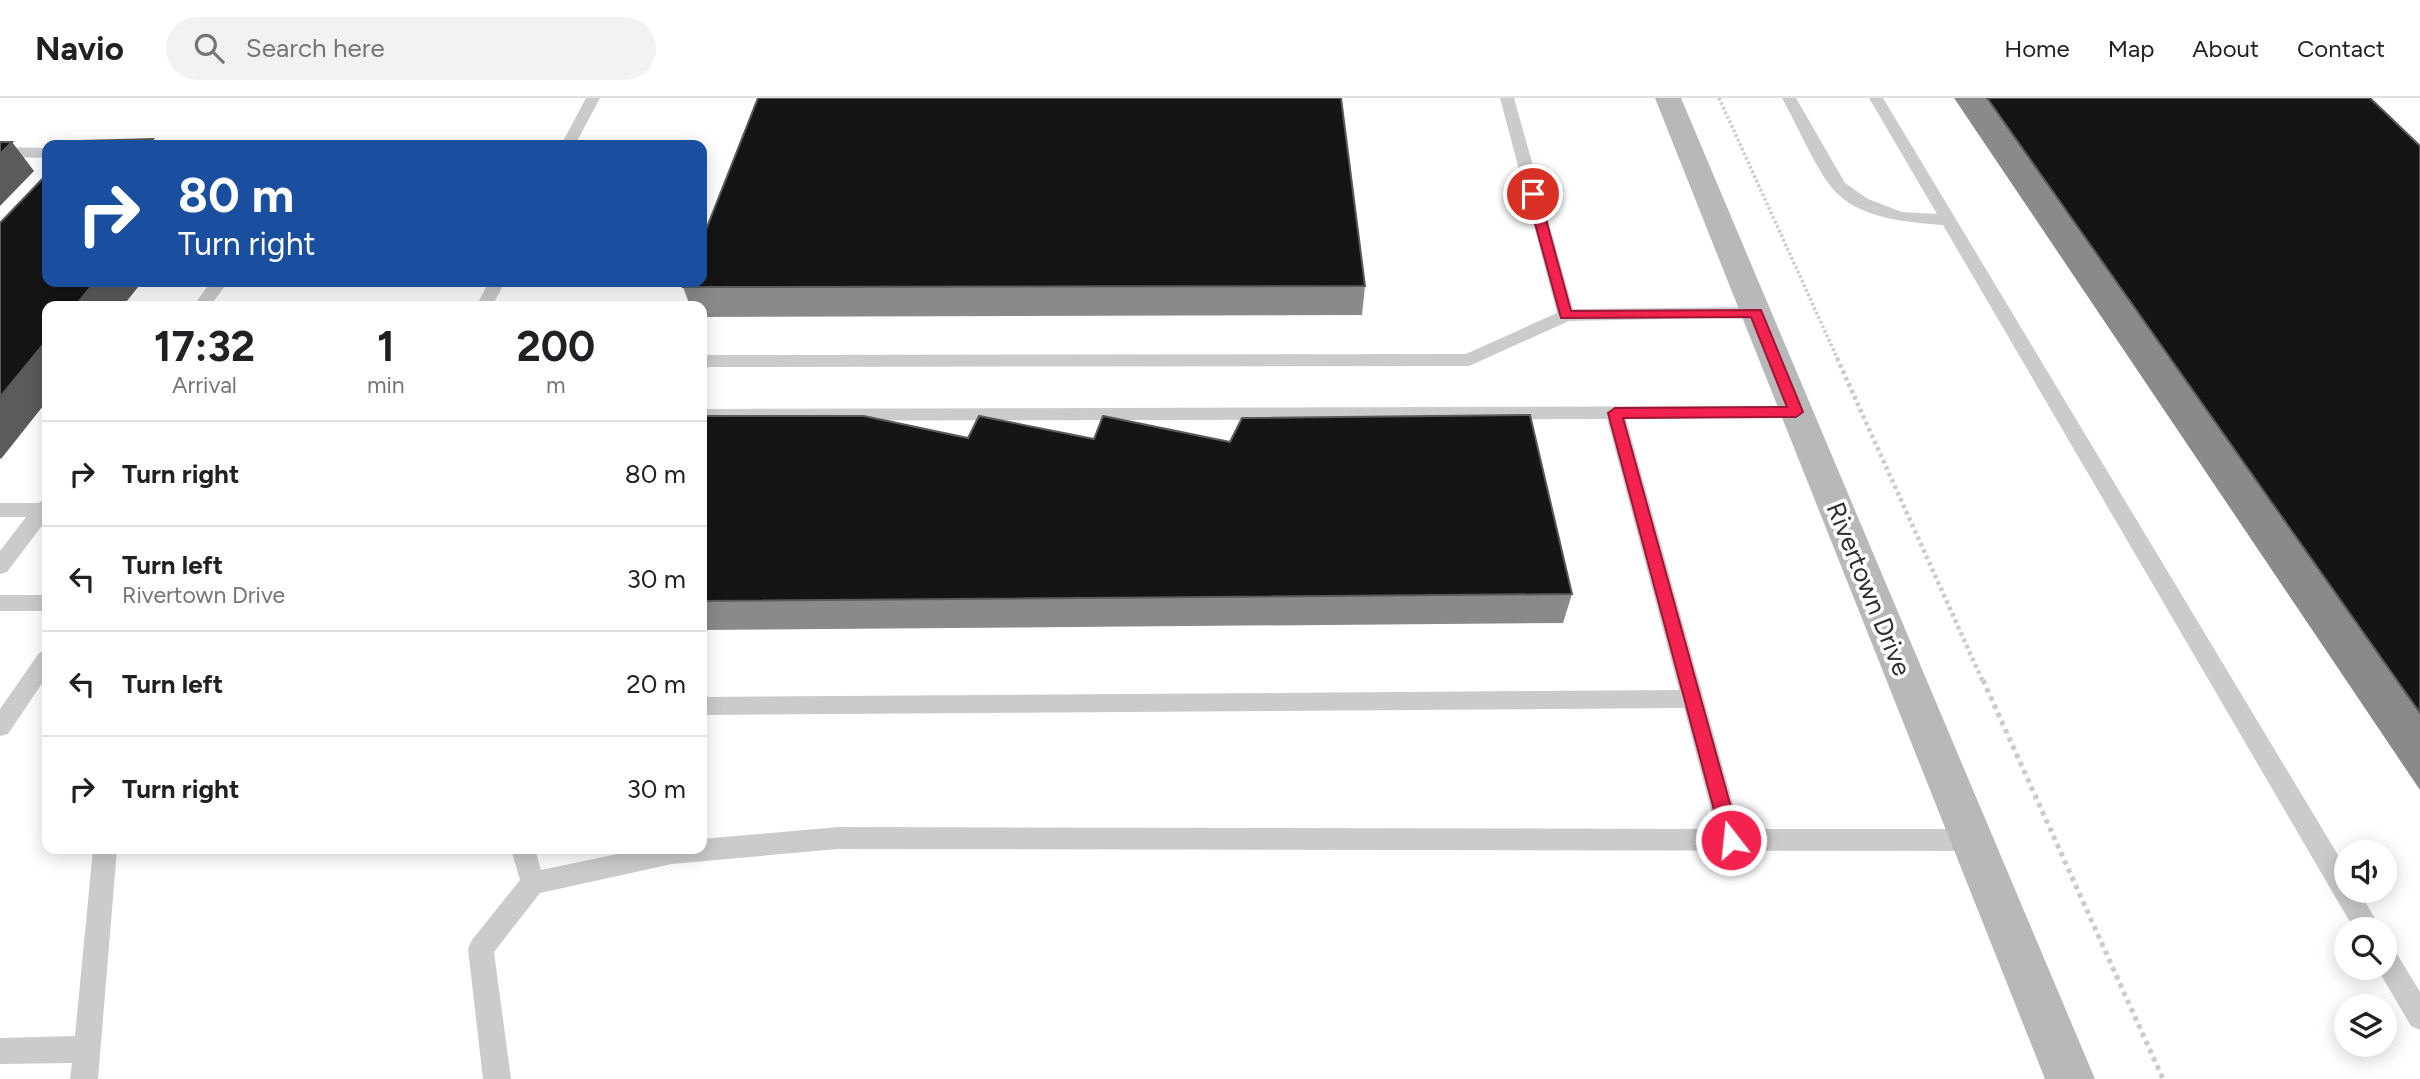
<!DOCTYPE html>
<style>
:root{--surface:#fff;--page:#f2f2f2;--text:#202124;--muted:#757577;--line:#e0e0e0}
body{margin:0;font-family:Figtree,sans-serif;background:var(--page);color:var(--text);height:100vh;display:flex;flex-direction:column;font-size:26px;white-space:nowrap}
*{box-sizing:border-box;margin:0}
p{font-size:23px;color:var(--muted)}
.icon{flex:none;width:38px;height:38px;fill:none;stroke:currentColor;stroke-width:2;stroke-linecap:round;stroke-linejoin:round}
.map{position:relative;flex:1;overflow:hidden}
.drawer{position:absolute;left:42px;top:203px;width:665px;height:553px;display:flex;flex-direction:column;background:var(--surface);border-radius:14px;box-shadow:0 4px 18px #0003}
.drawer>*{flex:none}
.guide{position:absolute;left:42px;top:42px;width:665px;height:147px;border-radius:14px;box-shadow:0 4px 18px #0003;background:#1a4fa0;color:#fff;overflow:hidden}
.tools{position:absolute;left:2334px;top:742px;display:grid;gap:14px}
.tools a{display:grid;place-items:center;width:63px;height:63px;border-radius:50%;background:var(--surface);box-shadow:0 4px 18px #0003;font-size:35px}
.pin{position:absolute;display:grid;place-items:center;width:60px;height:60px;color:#fff;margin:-30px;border:4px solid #fff;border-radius:50%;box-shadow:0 2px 7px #0007}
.me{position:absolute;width:77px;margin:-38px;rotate:344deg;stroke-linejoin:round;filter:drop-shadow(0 0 5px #0008)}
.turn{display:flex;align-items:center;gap:24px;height:147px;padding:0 21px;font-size:32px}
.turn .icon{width:91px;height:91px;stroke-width:2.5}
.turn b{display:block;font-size:49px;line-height:60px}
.eta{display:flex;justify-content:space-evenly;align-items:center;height:119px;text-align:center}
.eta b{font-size:42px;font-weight:700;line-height:49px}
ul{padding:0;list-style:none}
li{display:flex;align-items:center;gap:21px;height:105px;padding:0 21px;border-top:2px solid var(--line)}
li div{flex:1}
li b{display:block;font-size:26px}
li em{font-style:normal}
header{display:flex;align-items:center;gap:42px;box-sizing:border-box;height:98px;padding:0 35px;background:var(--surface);border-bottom:2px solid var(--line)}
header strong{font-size:33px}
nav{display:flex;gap:38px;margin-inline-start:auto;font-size:24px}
.search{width:490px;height:63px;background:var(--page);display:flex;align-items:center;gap:18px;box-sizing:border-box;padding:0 24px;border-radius:38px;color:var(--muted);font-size:26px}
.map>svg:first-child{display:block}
</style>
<header>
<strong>Navio</strong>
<div class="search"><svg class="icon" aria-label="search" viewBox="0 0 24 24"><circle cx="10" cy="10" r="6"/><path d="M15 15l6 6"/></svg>Search here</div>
<nav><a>Home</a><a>Map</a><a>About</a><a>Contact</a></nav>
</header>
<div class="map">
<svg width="2420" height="981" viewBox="0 0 2420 981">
<rect width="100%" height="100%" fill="#fff"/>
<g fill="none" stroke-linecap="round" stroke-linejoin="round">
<path stroke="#cbcbcb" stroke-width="3.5" stroke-dasharray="2.5 2.5" stroke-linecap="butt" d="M1719,0L1838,262"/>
<path stroke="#cbcbcb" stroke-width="4.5" stroke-dasharray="3.5 3.5" stroke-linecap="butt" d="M1837,260L1983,584"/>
<path stroke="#cbcbcb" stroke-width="5" stroke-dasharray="4.5 4.5" stroke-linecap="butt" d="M1983,582L2163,981"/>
<path fill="#cbcbcb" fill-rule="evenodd" d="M586,0H600L575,47H561Z
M1500,0H1514L1573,211L1756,209L1762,211L1765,215L1762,219L1569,223L1469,268L702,269V257L1466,256L1557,215Z
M1782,0H1796L1845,85L1868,101L1902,114L1937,116L1869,0H1883L2347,772V793H2359L2381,831H2354L1943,127C1906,124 1858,121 1832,90C1815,69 1796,25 1782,0Z
M0,49L47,50V60L0,59Z
M211,184H228L210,208H193Z
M489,184H505L492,208H476Z
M1796,308L1803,309L1805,314L1803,319L1626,321L1740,731H1973L1982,734L1985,742L1982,750L1973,753L838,751L672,766L540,795L494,854L511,981H483L468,851L472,842L520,782L511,751H535L541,772L641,751H702V741L838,729L1716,731L1684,610L702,617V599L1679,592L1607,321L702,323V311Z
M47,400V421L7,474L0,476V453L26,419H0V405H38Z
M0,497H47V513H0Z
M47,552V578L8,636L0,638V611L39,555Z
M93,751H117L98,981H70L72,965L0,966V940L75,938Z
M2385,848L2394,851L2420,894V932L2411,928L2377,870H2385Z"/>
<path fill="#b8b8b8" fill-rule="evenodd" d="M1655,0H1681L2095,981H2045Z"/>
</g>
<path fill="#8a8a8a" d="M1954,0H2370L2420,48V692Z
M1365,188L1362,217L702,219V208H690L683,189Z
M702,318L968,340L1230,344L1572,496L1563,525L702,532Z"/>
<path fill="#5b5b5b" d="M153,41L157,47H148Z
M12,44L34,73L0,108V56Z
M95,184H142L123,208H75Z
M47,242V303L1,361L0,360V299Z"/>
<path fill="#151515" stroke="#5b5b5b" stroke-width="2" d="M758,0H1341L1365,188L683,189L685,184H702V142Z
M1987,0H2370L2420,48V615Z
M153,41L148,47H76L80,43Z
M0,44H12L0,56Z
M47,76V184H95L75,208H47V242L0,299V125Z
M1530,317L1572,496L702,503V318H864L968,340L979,318L1094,341L1103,318L1230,344L1242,320Z"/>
<path fill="#f3224e" stroke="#9e1633" stroke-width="2" d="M1533,93L1539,96L1571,213L1761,212L1803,314L1796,319L1623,320L1740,742L1738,748L1731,750L1725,748L1722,742L1608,315L1615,310L1787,309L1751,219L1561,220L1527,96Z"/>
<g text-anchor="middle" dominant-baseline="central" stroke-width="7" stroke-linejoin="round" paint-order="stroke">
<g font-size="26" fill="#2e2e2e" stroke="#fff">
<text transform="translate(1869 491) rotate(68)">Rivertown Drive</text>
</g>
</g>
</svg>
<div class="tools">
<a><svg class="icon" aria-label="sound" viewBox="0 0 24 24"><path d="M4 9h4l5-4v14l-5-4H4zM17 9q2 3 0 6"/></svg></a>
<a><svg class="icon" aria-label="search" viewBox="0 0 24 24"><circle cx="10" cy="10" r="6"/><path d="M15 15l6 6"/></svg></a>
<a><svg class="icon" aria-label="layers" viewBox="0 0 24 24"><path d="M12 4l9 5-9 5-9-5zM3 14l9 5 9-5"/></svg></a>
</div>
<div class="pin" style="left:1533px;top:96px;background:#d93025"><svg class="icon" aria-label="arrive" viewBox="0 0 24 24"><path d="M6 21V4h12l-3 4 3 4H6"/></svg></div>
<svg class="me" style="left:1731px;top:742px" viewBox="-20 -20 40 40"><circle r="17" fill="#f3224e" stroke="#fff" stroke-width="3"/><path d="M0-11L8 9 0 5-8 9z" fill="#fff"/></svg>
<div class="guide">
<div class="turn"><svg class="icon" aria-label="right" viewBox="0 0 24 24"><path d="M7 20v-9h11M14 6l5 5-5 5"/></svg><div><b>80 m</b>Turn right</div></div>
</div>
<section class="drawer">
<div class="eta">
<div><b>17:32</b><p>Arrival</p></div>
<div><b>1</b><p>min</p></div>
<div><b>200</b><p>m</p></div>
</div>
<ul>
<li><svg class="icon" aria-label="right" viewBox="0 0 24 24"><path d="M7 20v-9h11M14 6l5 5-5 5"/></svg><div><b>Turn right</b></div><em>80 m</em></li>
<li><svg class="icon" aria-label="left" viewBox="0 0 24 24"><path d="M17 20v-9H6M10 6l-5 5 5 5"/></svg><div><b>Turn left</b><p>Rivertown Drive</p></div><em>30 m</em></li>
<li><svg class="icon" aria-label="left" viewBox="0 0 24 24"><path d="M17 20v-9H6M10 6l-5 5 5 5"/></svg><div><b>Turn left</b></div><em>20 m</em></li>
<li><svg class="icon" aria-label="right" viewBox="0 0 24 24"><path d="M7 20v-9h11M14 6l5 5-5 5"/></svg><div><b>Turn right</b></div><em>30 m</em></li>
</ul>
</section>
</div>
